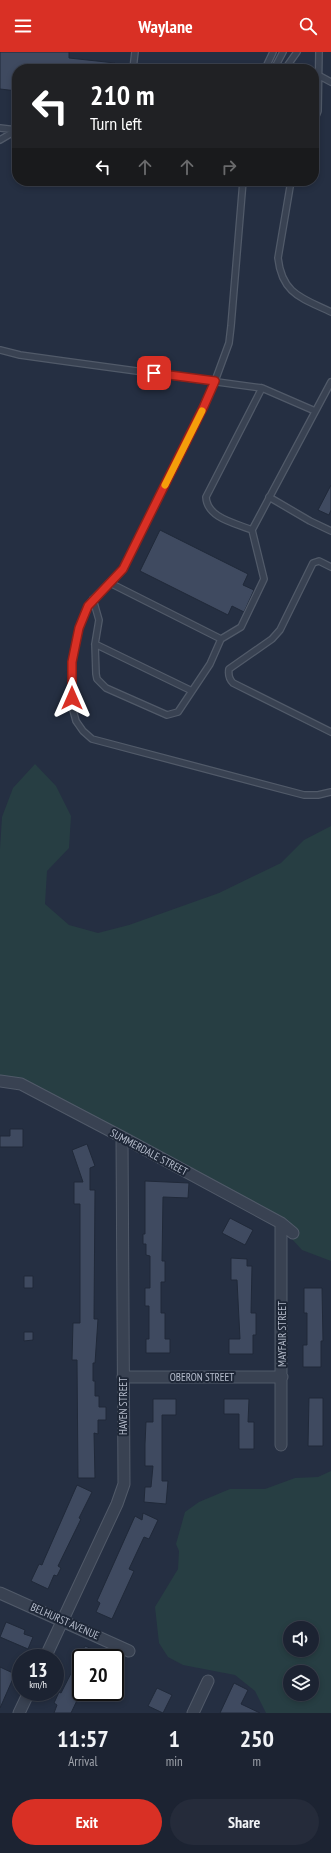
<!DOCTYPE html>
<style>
:root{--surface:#1c2332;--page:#252b3a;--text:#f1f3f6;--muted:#a0a4ac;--line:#3a404d;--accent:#d93025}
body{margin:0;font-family:"PT Sans Narrow",sans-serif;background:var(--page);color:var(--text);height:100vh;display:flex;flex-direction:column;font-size:15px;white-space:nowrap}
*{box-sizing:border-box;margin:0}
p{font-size:13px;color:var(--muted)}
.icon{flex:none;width:22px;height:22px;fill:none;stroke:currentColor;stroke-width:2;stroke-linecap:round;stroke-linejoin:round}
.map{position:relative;height:1661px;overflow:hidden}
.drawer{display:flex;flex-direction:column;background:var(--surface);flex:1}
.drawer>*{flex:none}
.hud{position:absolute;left:12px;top:12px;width:307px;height:122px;border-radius:16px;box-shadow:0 2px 6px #0003,0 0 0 1px var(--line);background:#202124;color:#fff;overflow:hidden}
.tools{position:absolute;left:283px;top:1569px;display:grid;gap:8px}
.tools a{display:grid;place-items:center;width:36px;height:36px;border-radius:50%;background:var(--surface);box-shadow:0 2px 6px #0003,0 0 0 1px var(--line);font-size:20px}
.speed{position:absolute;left:12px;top:1597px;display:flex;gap:8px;font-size:20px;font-weight:700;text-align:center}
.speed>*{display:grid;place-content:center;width:52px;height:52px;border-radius:50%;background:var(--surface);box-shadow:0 2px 6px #0003,0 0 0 1px var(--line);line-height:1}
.speed small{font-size:10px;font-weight:400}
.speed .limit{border:2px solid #111;border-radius:6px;background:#fff;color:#111}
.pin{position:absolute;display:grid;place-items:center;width:34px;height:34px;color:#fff;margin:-17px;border-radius:8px;box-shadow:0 2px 6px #0006}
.me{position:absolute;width:44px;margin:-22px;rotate:0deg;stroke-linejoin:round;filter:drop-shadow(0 0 3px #0008)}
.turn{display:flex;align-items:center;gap:14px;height:84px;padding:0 12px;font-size:18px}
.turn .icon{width:52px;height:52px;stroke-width:2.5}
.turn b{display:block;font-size:28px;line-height:34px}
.lanes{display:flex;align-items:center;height:38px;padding:0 12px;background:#0003;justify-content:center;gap:20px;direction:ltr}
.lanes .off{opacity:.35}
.eta{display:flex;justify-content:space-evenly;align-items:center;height:68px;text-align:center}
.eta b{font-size:24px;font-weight:800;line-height:28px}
.button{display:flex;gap:8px;margin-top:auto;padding:8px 12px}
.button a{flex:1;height:46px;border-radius:24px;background:var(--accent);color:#fff;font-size:16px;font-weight:800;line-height:46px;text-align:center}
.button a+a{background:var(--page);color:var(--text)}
header{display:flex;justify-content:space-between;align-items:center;height:52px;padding:0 12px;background:var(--accent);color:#fff;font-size:18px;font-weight:800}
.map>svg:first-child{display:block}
</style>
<header><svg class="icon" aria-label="menu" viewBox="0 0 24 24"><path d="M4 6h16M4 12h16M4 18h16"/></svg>Waylane<svg class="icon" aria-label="search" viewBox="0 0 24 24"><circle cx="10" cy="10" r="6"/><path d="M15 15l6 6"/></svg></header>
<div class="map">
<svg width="331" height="1661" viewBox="0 0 331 1661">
<rect width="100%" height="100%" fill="#252f42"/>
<path fill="#273e43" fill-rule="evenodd" d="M35,712L56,734L71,764L69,796L47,819L45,852L69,873L98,881L129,873L219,841L281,811L304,788L331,774V1209L302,1198L291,1186L288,1170L0,1025V797L2,765L13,736Z
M331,1419V1661H266L255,1639L235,1623L183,1613L168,1605L159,1591L155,1555L178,1517L179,1499L176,1492L185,1460L199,1450L230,1437H265L295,1426L318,1425ZM290,1576H312V1598H290ZM290,1620H312V1642H290Z"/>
<path fill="#3f4a60" stroke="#202939" d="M0,0H69V6L115,11L114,17H17V39L0,37Z
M331,433V458L329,463L318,458Z
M160,478L248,522L243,533L254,538L244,560L232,554L228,563L140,519Z
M10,1077H23V1095H0V1084H10Z
M87,1092L95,1114L90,1116V1138H95L94,1267H98L95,1311H93V1329H95V1344H99V1355H106V1368H98V1382L94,1381L95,1426H78L77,1308H72L73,1271H80V1152H74V1130H83L72,1098Z
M145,1129L189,1131L188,1146L163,1145L162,1209H165V1230H161V1261H165V1287H170V1301H146V1287H149V1254H145V1236H150V1204L146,1203V1192H143V1182H145Z
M230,1166L253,1178L245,1193L222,1181Z
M231,1206L247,1207V1214H252L251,1261H256V1283H253V1302H229V1287H240L237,1228H231Z
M24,1224H33V1236H24Z
M304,1236H322L323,1289H321V1315H303V1293H307V1261H304Z
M24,1280H33V1288L24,1289Z
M309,1346H323V1394H308Z
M153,1347H176V1363H162V1429H168L166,1452L144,1450L145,1435H151L153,1414H145V1392L146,1370H153Z
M224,1347H249L248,1370H254V1397H239V1362H224Z
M77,1433L92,1440L79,1466L81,1467L58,1514L61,1516L57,1524L54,1523L48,1537L31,1529L39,1512L42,1513L44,1508Z
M143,1461L158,1468L149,1487L144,1485L129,1517L134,1519L112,1567L96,1560L100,1551L97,1549L135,1464L142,1468Z
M6,1570L25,1578L24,1582L33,1585L28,1597L0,1585Z
M85,1594L97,1599L93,1606H81V1640L71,1661H54L57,1653L54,1651L59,1640L61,1641Z
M0,1615L15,1622L0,1656Z
M234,1631L248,1638L241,1652L260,1661H220Z
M157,1636L172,1643L163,1661L148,1654Z"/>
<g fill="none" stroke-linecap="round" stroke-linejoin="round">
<g stroke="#515a69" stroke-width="8">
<path id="lane" d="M133,17L135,0
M265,17L273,0
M274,17L283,0
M285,17L297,0
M318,23L331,30
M314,69L318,59L319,0
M0,76L17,78
M0,88L17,78
M243,129L231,274L229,291L215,329L204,354L123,517L93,547L88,554L79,576L72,610L73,658L76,669L83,679L92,687L304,743H318L331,740
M291,129L278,206C282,242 302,246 331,260
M0,298L20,303L63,309L262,336L315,359
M269,445L310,469L331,479
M252,478C235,471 207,466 206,445L262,336
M331,515L319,509L313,511L280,578L272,587L229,617C228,623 229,627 233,631L331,680
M110,531L221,587L241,575L264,527L252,478L331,330
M93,547L99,568L95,592L96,622L97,627L106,636L167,663L178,660L210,612L221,587
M95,592L192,639"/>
</g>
<g stroke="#515a69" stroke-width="13">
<path id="street" d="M0,1029L21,1032L122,1085L281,1171L293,1181
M123,1325H282
M281,1393V1171
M0,1541L129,1599
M45,1606L117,1452L124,1432L122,1085
M19,1661L29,1640
M193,1661L208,1629"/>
</g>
<use href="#lane" stroke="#394252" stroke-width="5.5"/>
<use href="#street" stroke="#394252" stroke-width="11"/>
</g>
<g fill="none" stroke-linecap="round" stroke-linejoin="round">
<g stroke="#8d1f18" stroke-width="10">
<path id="route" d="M72,646V610L79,576L88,554L123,517L204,354L215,329L154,321"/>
</g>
<use href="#route" stroke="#d93025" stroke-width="7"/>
<path stroke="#f59e0b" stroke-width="7" d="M165,433L202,359"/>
</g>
<g text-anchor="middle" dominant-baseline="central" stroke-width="4" stroke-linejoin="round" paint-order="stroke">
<g font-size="11" fill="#b6bdcc" stroke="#1e2737">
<text transform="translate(149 1100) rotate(28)">SUMMERDALE STREET</text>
<text transform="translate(282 1282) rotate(-90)">MAYFAIR STREET</text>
<text x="202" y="1325">OBERON STREET</text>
<text transform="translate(123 1354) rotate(-90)">HAVEN STREET</text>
<text transform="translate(65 1569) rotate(24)">BELHURST AVENUE</text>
</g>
</g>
</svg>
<div class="tools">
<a><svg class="icon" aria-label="sound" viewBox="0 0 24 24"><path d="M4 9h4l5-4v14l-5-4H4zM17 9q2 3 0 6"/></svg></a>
<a><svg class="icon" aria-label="layers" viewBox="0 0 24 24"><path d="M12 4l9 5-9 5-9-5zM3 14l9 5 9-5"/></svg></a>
</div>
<div class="speed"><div>13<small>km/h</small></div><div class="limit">20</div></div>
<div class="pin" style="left:154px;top:321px;background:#d93025"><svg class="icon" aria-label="arrive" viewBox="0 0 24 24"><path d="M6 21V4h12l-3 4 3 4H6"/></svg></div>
<svg class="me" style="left:72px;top:646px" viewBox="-20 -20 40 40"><path d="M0-17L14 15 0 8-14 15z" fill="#d93025" stroke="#fff" stroke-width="4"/></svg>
<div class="hud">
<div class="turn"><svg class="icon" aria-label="left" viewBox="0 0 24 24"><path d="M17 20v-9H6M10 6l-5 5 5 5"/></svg><div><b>210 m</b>Turn left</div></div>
<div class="lanes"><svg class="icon" aria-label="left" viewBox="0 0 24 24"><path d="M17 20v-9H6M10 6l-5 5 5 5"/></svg><svg class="icon off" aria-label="ahead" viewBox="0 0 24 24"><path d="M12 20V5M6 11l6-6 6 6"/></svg><svg class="icon off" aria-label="ahead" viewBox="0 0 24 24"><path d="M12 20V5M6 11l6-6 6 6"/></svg><svg class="icon off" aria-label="right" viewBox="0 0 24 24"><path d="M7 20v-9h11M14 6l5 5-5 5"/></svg></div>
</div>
</div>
<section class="drawer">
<div class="eta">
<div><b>11:57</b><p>Arrival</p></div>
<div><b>1</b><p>min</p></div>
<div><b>250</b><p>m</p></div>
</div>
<div class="button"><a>Exit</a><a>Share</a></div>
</section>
